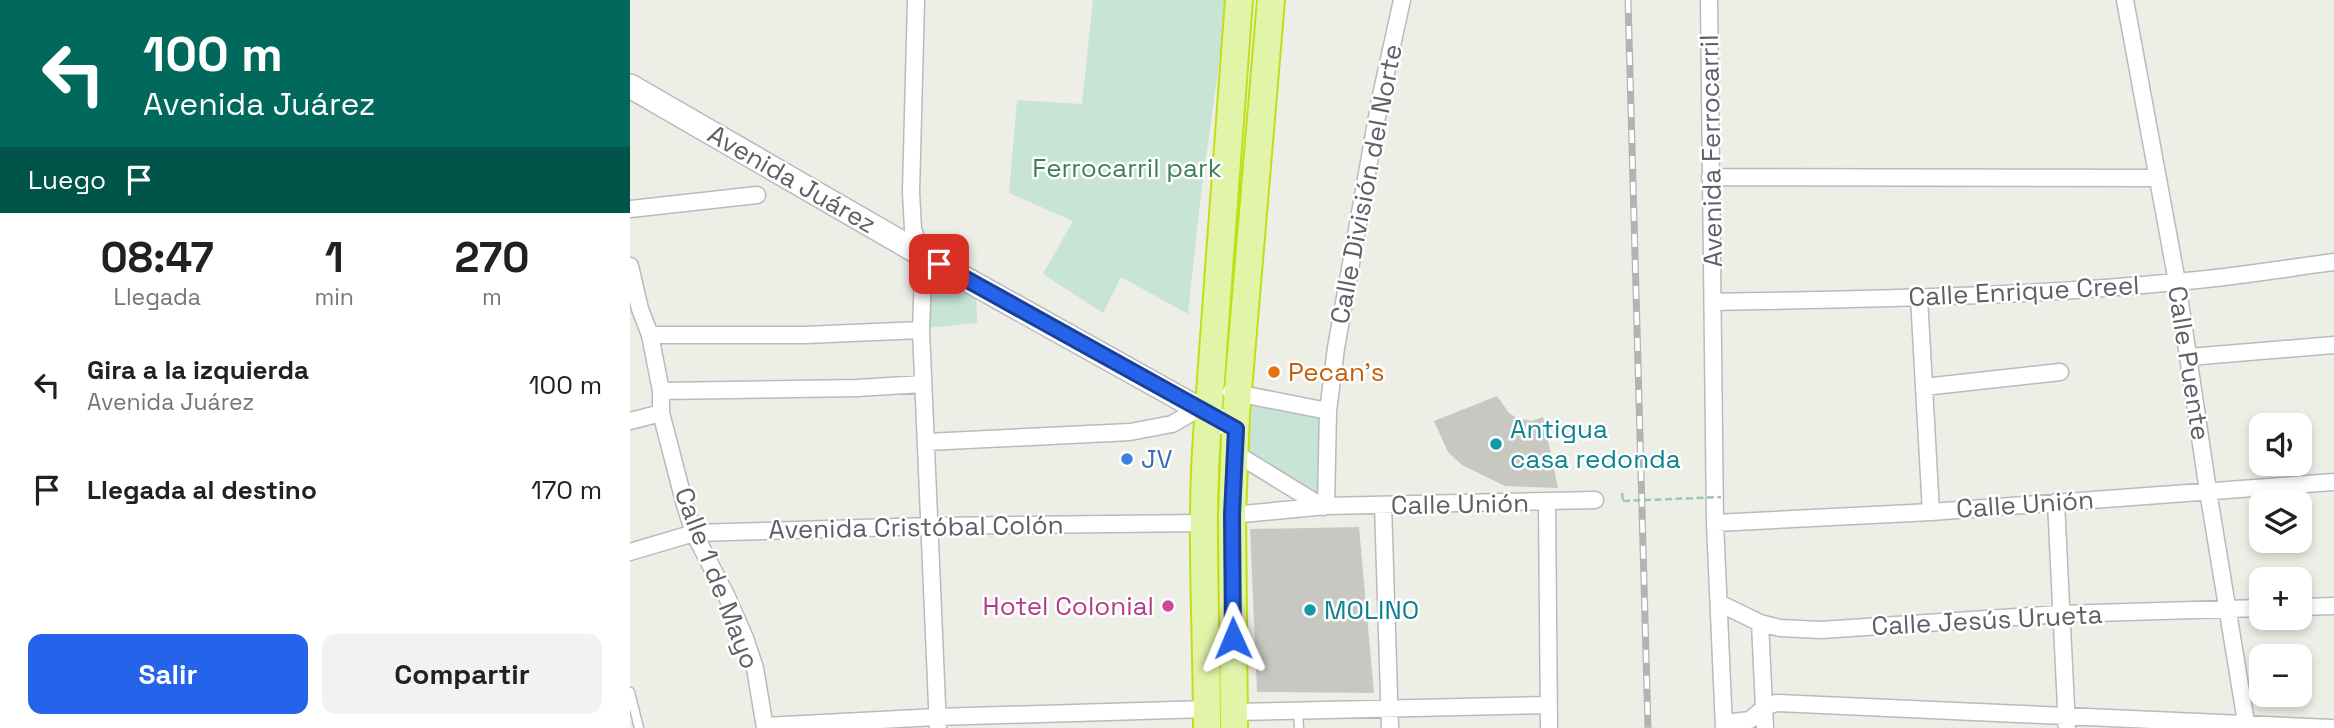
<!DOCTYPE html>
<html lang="es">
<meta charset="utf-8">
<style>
:root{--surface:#fff;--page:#f2f2f2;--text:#202124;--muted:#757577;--accent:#2563eb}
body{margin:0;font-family:"Space Grotesk",sans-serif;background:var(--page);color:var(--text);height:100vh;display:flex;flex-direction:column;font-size:26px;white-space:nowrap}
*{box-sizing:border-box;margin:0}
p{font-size:23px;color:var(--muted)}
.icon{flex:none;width:38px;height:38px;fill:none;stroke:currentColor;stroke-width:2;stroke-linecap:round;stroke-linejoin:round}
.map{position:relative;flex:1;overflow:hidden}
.drawer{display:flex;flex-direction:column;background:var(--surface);width:630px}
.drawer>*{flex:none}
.guide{background:#00695c;color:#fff;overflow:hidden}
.controls{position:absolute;left:1619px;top:413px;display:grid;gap:14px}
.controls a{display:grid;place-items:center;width:63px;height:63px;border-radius:14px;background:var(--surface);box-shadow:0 4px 10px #0003;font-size:35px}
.pin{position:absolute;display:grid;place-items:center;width:60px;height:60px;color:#fff;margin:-30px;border-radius:14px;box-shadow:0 4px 10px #0006}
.me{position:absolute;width:77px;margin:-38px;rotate:359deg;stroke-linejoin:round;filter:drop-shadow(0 0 5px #0008)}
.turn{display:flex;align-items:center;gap:24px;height:147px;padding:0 28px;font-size:32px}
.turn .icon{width:91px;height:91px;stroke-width:2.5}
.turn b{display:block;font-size:49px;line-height:60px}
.then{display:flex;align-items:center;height:66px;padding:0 28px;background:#0003;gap:14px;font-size:26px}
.eta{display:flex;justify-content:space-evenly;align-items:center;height:119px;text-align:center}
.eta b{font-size:42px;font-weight:700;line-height:49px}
.action{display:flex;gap:14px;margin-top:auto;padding:14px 28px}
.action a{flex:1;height:80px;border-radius:14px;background:var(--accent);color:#fff;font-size:28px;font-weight:700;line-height:80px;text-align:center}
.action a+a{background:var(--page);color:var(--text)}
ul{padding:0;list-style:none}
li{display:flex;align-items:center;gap:21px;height:105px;padding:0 28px}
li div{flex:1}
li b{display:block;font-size:26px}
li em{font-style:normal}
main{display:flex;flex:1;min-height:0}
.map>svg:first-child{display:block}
</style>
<main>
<section class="drawer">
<div class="guide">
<div class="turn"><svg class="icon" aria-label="left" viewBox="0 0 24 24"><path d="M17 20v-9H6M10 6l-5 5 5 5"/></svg><div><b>100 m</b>Avenida Juárez</div></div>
<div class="then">Luego<svg class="icon" aria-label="arrive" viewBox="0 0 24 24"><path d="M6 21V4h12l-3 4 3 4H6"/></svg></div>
</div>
<div class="eta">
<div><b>08:47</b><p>Llegada</p></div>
<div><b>1</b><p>min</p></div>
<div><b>270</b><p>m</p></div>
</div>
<ul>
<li><svg class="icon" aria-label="left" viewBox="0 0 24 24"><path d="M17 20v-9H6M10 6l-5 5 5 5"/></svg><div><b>Gira a la izquierda</b><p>Avenida Juárez</p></div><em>100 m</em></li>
<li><svg class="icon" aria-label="arrive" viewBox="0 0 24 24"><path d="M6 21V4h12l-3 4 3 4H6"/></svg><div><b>Llegada al destino</b></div><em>170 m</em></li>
</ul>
<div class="action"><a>Salir</a><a>Compartir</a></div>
</section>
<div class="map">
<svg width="1704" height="728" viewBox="0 0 1704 728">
<rect width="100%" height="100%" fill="#edefe7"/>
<path fill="#c7e4d4" d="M463,0H598L571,194L558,314L491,277L473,313L413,274L443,221L379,193L387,100L452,104Z
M296,262L346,291L347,323L296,328Z
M612,398L694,413L692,503L617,450Z"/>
<path fill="#c7c8c2" d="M867,396L879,413L887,418L902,421L913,417L928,488L875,486L832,465L818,452L804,421Z
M729,527L744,693L627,692L620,529Z"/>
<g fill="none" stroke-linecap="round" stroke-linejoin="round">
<g stroke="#bab9bf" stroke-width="11">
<path id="service" d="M0,692L9,728
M668,711L669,728"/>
</g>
<g stroke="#bab9bf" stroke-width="19">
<path id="minor" d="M286,0L281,192L283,229L291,254L293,274L291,330L308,728
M1079,0L1085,523L1094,728
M1495,0L1547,282L1578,491L1617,728
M1080,177L1527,178
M0,209L127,195
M0,266L10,309L20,335L31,391V413L55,505L64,533L97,597L115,638L125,668L135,728
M1289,297L1301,512
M1083,302C1237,299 1392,297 1546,282C1599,278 1651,269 1704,262
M20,335H175L291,330
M1559,357L1704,345
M1294,387L1430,372
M31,391L227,388L293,384
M601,392L698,411
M0,421L31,413
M297,442L500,432L542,424L568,409
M600,450L693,507
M917,502L919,728
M1426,502L1437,728
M753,505L760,728
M696,506L698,411L706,348L750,100L772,0
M602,515L696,506L965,500
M1085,523L1301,512L1704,482
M0,552L64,533L300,526L575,523
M1089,603L1130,623L1150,628L1191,630L1430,614L1631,608
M1670,607L1704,606
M1130,623L1135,728
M604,712L918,705
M1094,723L1120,720L1135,707L1146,703L1701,728
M135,726L307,717L577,709"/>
</g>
<g stroke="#b9b9bf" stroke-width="26">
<path id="secondary" d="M0,86L291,254L594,423"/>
</g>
<g stroke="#c1de19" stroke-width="30">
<path id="trunk" d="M577,728C577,631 570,532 577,435C588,290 597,145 609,0
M604,728L602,515L606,414L641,0"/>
</g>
<path stroke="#a0c4bb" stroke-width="2.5" stroke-dasharray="7 3.5" stroke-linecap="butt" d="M992,493L993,501"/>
<use href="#service" stroke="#fff" stroke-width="8"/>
<use href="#minor" stroke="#fff" stroke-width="16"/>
<use href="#secondary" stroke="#fff" stroke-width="23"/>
<use href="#trunk" stroke="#e2f4a8" stroke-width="26"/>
<g stroke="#b3b3b4" stroke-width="7">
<path id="rail" d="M998,0L1018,728"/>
</g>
<use href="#rail" stroke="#fff" stroke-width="4.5" stroke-dasharray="13" stroke-linecap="butt"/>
<path stroke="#a0c4bb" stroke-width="2.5" stroke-dasharray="7 3.5" stroke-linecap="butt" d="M993,501L1091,497"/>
</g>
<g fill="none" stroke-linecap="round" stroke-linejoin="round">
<g stroke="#184099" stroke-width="18">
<path id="route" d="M309,264L606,429L602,515L603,638"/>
</g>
<use href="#route" stroke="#2563eb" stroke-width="12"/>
</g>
<circle fill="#e8710a" stroke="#fff" stroke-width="2.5" cx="644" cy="372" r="7"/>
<g fill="#0f9aa8" stroke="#fff" stroke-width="2.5">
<circle cx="866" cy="444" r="7"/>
<circle cx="680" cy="610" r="7"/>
</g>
<circle fill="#3f7fe0" stroke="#fff" stroke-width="2.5" cx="497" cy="459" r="7"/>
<circle fill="#d1479c" stroke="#fff" stroke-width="2.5" cx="538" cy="606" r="7"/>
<g text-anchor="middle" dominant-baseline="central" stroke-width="5" stroke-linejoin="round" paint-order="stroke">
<g font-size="26" fill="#5f5f66" stroke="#fff">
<text transform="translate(1081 151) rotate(-91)">Avenida Ferrocarril</text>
<text transform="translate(162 179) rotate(30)">Avenida Juárez</text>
<text transform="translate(736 184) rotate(-79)">Calle División del Norte</text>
<text transform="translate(1394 291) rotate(-3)">Calle Enrique Creel</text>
<text transform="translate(1559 363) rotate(81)">Calle Puente</text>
<text transform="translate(830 504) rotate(-1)">Calle Unión</text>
<text transform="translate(1395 504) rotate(-4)">Calle Unión</text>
<text transform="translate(286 527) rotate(-1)">Avenida Cristóbal Colón</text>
<text transform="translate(87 578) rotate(69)">Calle 1 de Mayo</text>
<text transform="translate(1357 620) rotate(-3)">Calle Jesús Urueta</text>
</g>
<g font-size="26" fill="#3e7e5e" stroke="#fff">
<text x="497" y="168">Ferrocarril park</text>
</g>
<g font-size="26" fill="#c56008" stroke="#fff" text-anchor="start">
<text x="658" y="372">Pecan's</text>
</g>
<g font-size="26" fill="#0d838f" stroke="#fff" text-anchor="start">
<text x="880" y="429">Antigua<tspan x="880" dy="30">casa redonda</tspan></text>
<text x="694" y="610">MOLINO</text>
</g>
<g font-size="26" fill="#366cbe" stroke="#fff" text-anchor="start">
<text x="511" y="459">JV</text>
</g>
<g font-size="26" fill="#b23c85" stroke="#fff" text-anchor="end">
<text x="524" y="606">Hotel Colonial</text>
</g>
</g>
</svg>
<div class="controls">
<a><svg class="icon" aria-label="sound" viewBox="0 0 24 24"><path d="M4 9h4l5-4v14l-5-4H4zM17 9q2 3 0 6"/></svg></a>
<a><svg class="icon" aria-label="layers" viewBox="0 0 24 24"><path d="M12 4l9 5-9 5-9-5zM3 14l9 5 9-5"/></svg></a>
<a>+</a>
<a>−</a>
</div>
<div class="pin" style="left:309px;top:264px;background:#d93025"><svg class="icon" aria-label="arrive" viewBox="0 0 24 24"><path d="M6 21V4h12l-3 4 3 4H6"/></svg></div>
<svg class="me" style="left:603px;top:638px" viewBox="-20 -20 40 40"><path d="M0-17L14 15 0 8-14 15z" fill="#2563eb" stroke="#fff" stroke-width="4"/></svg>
</div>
</main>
